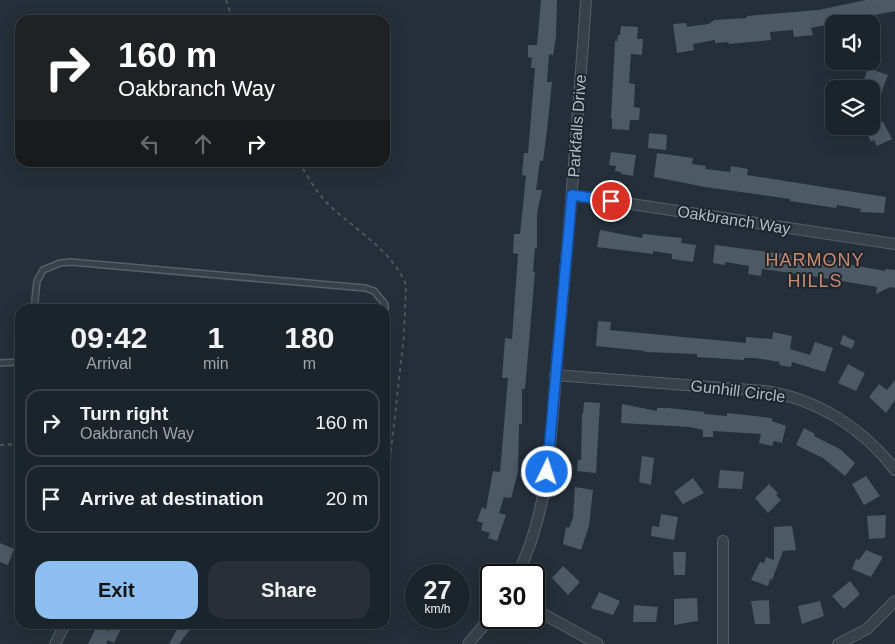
<!DOCTYPE html>
<style>
:root{--surface:#1b232b;--page:#282f37;--text:#f1f3f6;--muted:#a0a4a9;--line:#394047;--accent:#8dbef0}
body{margin:0;font-family:Arial,sans-serif;background:var(--page);color:var(--text);height:100vh;display:flex;flex-direction:column;font-size:19px;white-space:nowrap}
*{box-sizing:border-box;margin:0}
p{font-size:16px;color:var(--muted)}
.icon{flex:none;width:28px;height:28px;fill:none;stroke:currentColor;stroke-width:2;stroke-linecap:round;stroke-linejoin:round}
.map{position:relative;flex:1;overflow:hidden}
.sheet{position:absolute;left:15px;top:304px;width:375px;height:325px;display:flex;flex-direction:column;background:var(--surface);border-radius:15px;box-shadow:0 5px 20px #0002,0 0 0 1px var(--line)}
.sheet>*{flex:none}
.top-card{position:absolute;left:15px;top:15px;width:375px;height:152px;border-radius:15px;box-shadow:0 5px 20px #0002,0 0 0 1px var(--line);background:#202124;color:#fff;overflow:hidden}
.tools{position:absolute;left:825px;top:15px;display:grid;gap:10px}
.tools a{display:grid;place-items:center;width:55px;height:55px;border-radius:10px;background:var(--surface);box-shadow:0 5px 20px #0002,0 0 0 1px var(--line);font-size:25px}
.speed{position:absolute;left:405px;top:564px;display:flex;gap:10px;font-size:25px;font-weight:700;text-align:center}
.speed>*{display:grid;place-content:center;width:65px;height:65px;border-radius:50%;background:var(--surface);box-shadow:0 5px 20px #0002,0 0 0 1px var(--line);line-height:1}
.speed small{font-size:12px;font-weight:400}
.speed .limit{border:2px solid #111;border-radius:8px;background:#fff;color:#111}
.pin{position:absolute;display:grid;place-items:center;width:42px;height:42px;color:#fff;margin:-21px;border:2px solid #fff;border-radius:50%;box-shadow:0 1px 5px #0007}
.me{position:absolute;width:55px;margin:-28px;rotate:4deg;stroke-linejoin:round;filter:drop-shadow(0 0 4px #0008)}
.turn{display:flex;align-items:center;gap:18px;height:105px;padding:0 20px;font-size:22px}
.turn .icon{width:65px;height:65px;stroke-width:2.5}
.turn b{display:block;font-size:35px;line-height:42px}
.lanes{display:flex;align-items:center;height:48px;padding:0 20px;background:#0003;justify-content:center;gap:25px;direction:ltr}
.lanes .off{opacity:.35}
.eta{display:flex;justify-content:space-evenly;align-items:center;height:85px;text-align:center}
.eta b{font-size:30px;font-weight:600;line-height:35px}
.cta{display:flex;gap:10px;margin-top:auto;padding:10px 20px}
.cta a{flex:1;height:58px;border-radius:15px;background:var(--accent);color:#111;font-size:20px;font-weight:600;line-height:58px;text-align:center}
.cta a+a{background:var(--page);color:var(--text)}
ul{padding:0;list-style:none}
li{display:flex;align-items:center;gap:15px;height:68px;margin:0 10px 8px;padding:0 10px;border:2px solid var(--line);border-radius:15px}
li div{flex:1}
li b{display:block;font-size:19px}
li em{font-style:normal}
.map>svg:first-child{display:block}
</style>
<div class="map">
<svg width="895" height="644" viewBox="0 0 895 644">
<rect width="100%" height="100%" fill="#242f39"/>
<path fill="#4c5a65" d="M541,0H557L556,37L553,55L549,54L547,82H552L547,130L543,161H540L536,190H542L537,213V248H535L533,272H535L525,389H522V424H519L518,472L511,498L504,497L499,513L506,515L497,541L488,538L490,533L481,530L483,523L477,521L482,507L486,509L493,471L500,472L508,378H502L505,338L512,339L518,254L513,253L514,234H520L526,176L522,175L524,153H528L535,68H531L532,58L528,57V45H537Z
M866,0H895V11L811,28L813,35L794,37L793,30L770,32L771,40L729,44L728,42L715,43V40L693,44L694,50L677,53L673,24L686,23L687,27L708,24L715,20L747,18V16L818,10Z
M621,26L638,27L637,39H643L642,55L631,54L629,83L635,84L634,107L640,108L639,120H630L629,130L612,129V118H611L615,41H617L618,35H620Z
M868,68L888,75L880,96L871,93V89H861Z
M871,106L879,123L883,122L892,139L877,146L874,140L871,142L864,126H871Z
M649,133L667,135L666,150L648,148Z
M611,152L636,155L633,176L621,174V172L615,171L616,166L609,165Z
M657,153L693,158L692,164L706,166L705,169L730,172L731,166L748,169L747,175L886,197L884,213L860,212L861,209L837,205L836,208L790,201V199L705,187L654,177Z
M600,230L642,238L643,234L682,238L681,243L696,245L693,262L672,259V254L653,251V254L597,247Z
M715,245L791,255V257L814,260L815,258L885,271V269L895,270V288L890,287L876,294L877,287L812,276L762,269L761,276L748,274L749,266L725,262V265L713,263Z
M598,321L611,322L610,330L746,343V337L772,339L773,332L792,336L790,349L810,355L815,342L833,348L825,372L792,362L791,367L779,365L780,362L755,358H744V360L697,357V354L644,352L645,351L596,346Z
M843,335L855,341L852,349L840,344Z
M848,364L865,373L856,391L838,383Z
M895,380V400L886,413L869,397L879,384L887,390Z
M584,402L600,403L596,473L577,471L578,460H581L582,414H583Z
M622,404L657,411V408H669L704,412V414L727,416V413L772,418V421L786,426L782,443L774,441L772,446L759,443L761,434L713,431V437H703V430L690,427L621,423Z
M804,428L815,434L814,436L840,449L855,463L845,476L823,458L796,445Z
M642,456L654,458L651,485L639,482Z
M720,470L744,472L742,489L718,488Z
M866,476L880,496L864,505L852,484Z
M693,478L704,493L683,504L674,492Z
M769,484L778,493L776,495L781,500L768,513L755,498Z
M575,487L593,490L589,526L581,550L563,544L566,527L569,528L573,518Z
M661,514L678,517L674,540L651,536L652,526L659,527Z
M886,515L885,538L869,539L867,516Z
M792,526L796,550L783,551L772,580L770,579L768,586L751,580L760,562L764,563L766,557L774,560V527Z
M0,543L14,549L8,565L0,562Z
M866,550L883,557L871,577L852,569L856,559L859,560Z
M673,552H686L685,575H674Z
M563,566L580,582L568,595L552,578Z
M850,581L860,594L844,609L832,596Z
M599,592L620,601L613,615L591,608Z
M697,598L698,621L674,625V599Z
M769,600L770,624H755L751,601Z
M820,601L824,616L802,624L798,606Z
M634,605L658,607L656,622H633Z
M111,624H123L114,643L108,640L106,644H88L97,626L108,631Z
M180,624H194L179,644H169Z"/>
<g fill="none" stroke-linecap="round" stroke-linejoin="round">
<g stroke="#565f68" stroke-width="8">
<path id="lane" d="M34,309L37,281L43,270L60,263L71,262L365,288L374,291L385,304V326
M0,363L20,362"/>
</g>
<g stroke="#565f68" stroke-width="12">
<path id="street" d="M572,195L895,244
M555,375L765,391C817,399 863,428 895,470
M723,541V644
M517,575C552,506 551,425 558,350C569,233 578,117 586,0
M534,609L598,644
M55,644L65,624
M468,644L491,617
M838,644L867,629L895,601"/>
</g>
<path stroke="#485b5b" stroke-width="2" stroke-dasharray="4 4" stroke-linecap="butt" d="M226,0L233,20
M299,162C307,176 317,193 328,204C354,229 393,251 406,285L404,335L389,469L385,474
M0,445L20,444"/>
<use href="#lane" stroke="#38414a" stroke-width="5"/>
<use href="#street" stroke="#38414a" stroke-width="10"/>
</g>
<g fill="none" stroke-linecap="round" stroke-linejoin="round">
<g stroke="#114b97" stroke-width="12">
<path id="route" d="M547,472L572,195L611,201"/>
</g>
<use href="#route" stroke="#1a73e8" stroke-width="9"/>
</g>
<g text-anchor="middle" dominant-baseline="central" stroke-width="4" stroke-linejoin="round" paint-order="stroke">
<g font-size="16" fill="#b3bcc6" stroke="#1d262f">
<text transform="translate(577 126) rotate(-86)">Parkfalls Drive</text>
<text transform="translate(734 220) rotate(9)">Oakbranch Way</text>
<text transform="translate(738 391) rotate(7)">Gunhill Circle</text>
</g>
<g font-size="18" letter-spacing="1" fill="#cc8967" stroke="#1d262f">
<text x="815" y="260">HARMONY<tspan x="815" dy="21">HILLS</tspan></text>
</g>
</g>
</svg>
<div class="tools">
<a><svg class="icon" aria-label="sound" viewBox="0 0 24 24"><path d="M4 9h4l5-4v14l-5-4H4zM17 9q2 3 0 6"/></svg></a>
<a><svg class="icon" aria-label="layers" viewBox="0 0 24 24"><path d="M12 4l9 5-9 5-9-5zM3 14l9 5 9-5"/></svg></a>
</div>
<div class="speed"><div>27<small>km/h</small></div><div class="limit">30</div></div>
<div class="pin" style="left:611px;top:201px;background:#d93025"><svg class="icon" aria-label="arrive" viewBox="0 0 24 24"><path d="M6 21V4h12l-3 4 3 4H6"/></svg></div>
<svg class="me" style="left:547px;top:472px" viewBox="-20 -20 40 40"><circle r="17" fill="#1a73e8" stroke="#fff" stroke-width="3"/><path d="M0-11L8 9 0 5-8 9z" fill="#fff"/></svg>
<div class="top-card">
<div class="turn"><svg class="icon" aria-label="right" viewBox="0 0 24 24"><path d="M7 20v-9h11M14 6l5 5-5 5"/></svg><div><b>160 m</b>Oakbranch Way</div></div>
<div class="lanes"><svg class="icon off" aria-label="left" viewBox="0 0 24 24"><path d="M17 20v-9H6M10 6l-5 5 5 5"/></svg><svg class="icon off" aria-label="ahead" viewBox="0 0 24 24"><path d="M12 20V5M6 11l6-6 6 6"/></svg><svg class="icon" aria-label="right" viewBox="0 0 24 24"><path d="M7 20v-9h11M14 6l5 5-5 5"/></svg></div>
</div>
<section class="sheet">
<div class="eta">
<div><b>09:42</b><p>Arrival</p></div>
<div><b>1</b><p>min</p></div>
<div><b>180</b><p>m</p></div>
</div>
<ul>
<li><svg class="icon" aria-label="right" viewBox="0 0 24 24"><path d="M7 20v-9h11M14 6l5 5-5 5"/></svg><div><b>Turn right</b><p>Oakbranch Way</p></div><em>160 m</em></li>
<li><svg class="icon" aria-label="arrive" viewBox="0 0 24 24"><path d="M6 21V4h12l-3 4 3 4H6"/></svg><div><b>Arrive at destination</b></div><em>20 m</em></li>
</ul>
<div class="cta"><a>Exit</a><a>Share</a></div>
</section>
</div>
